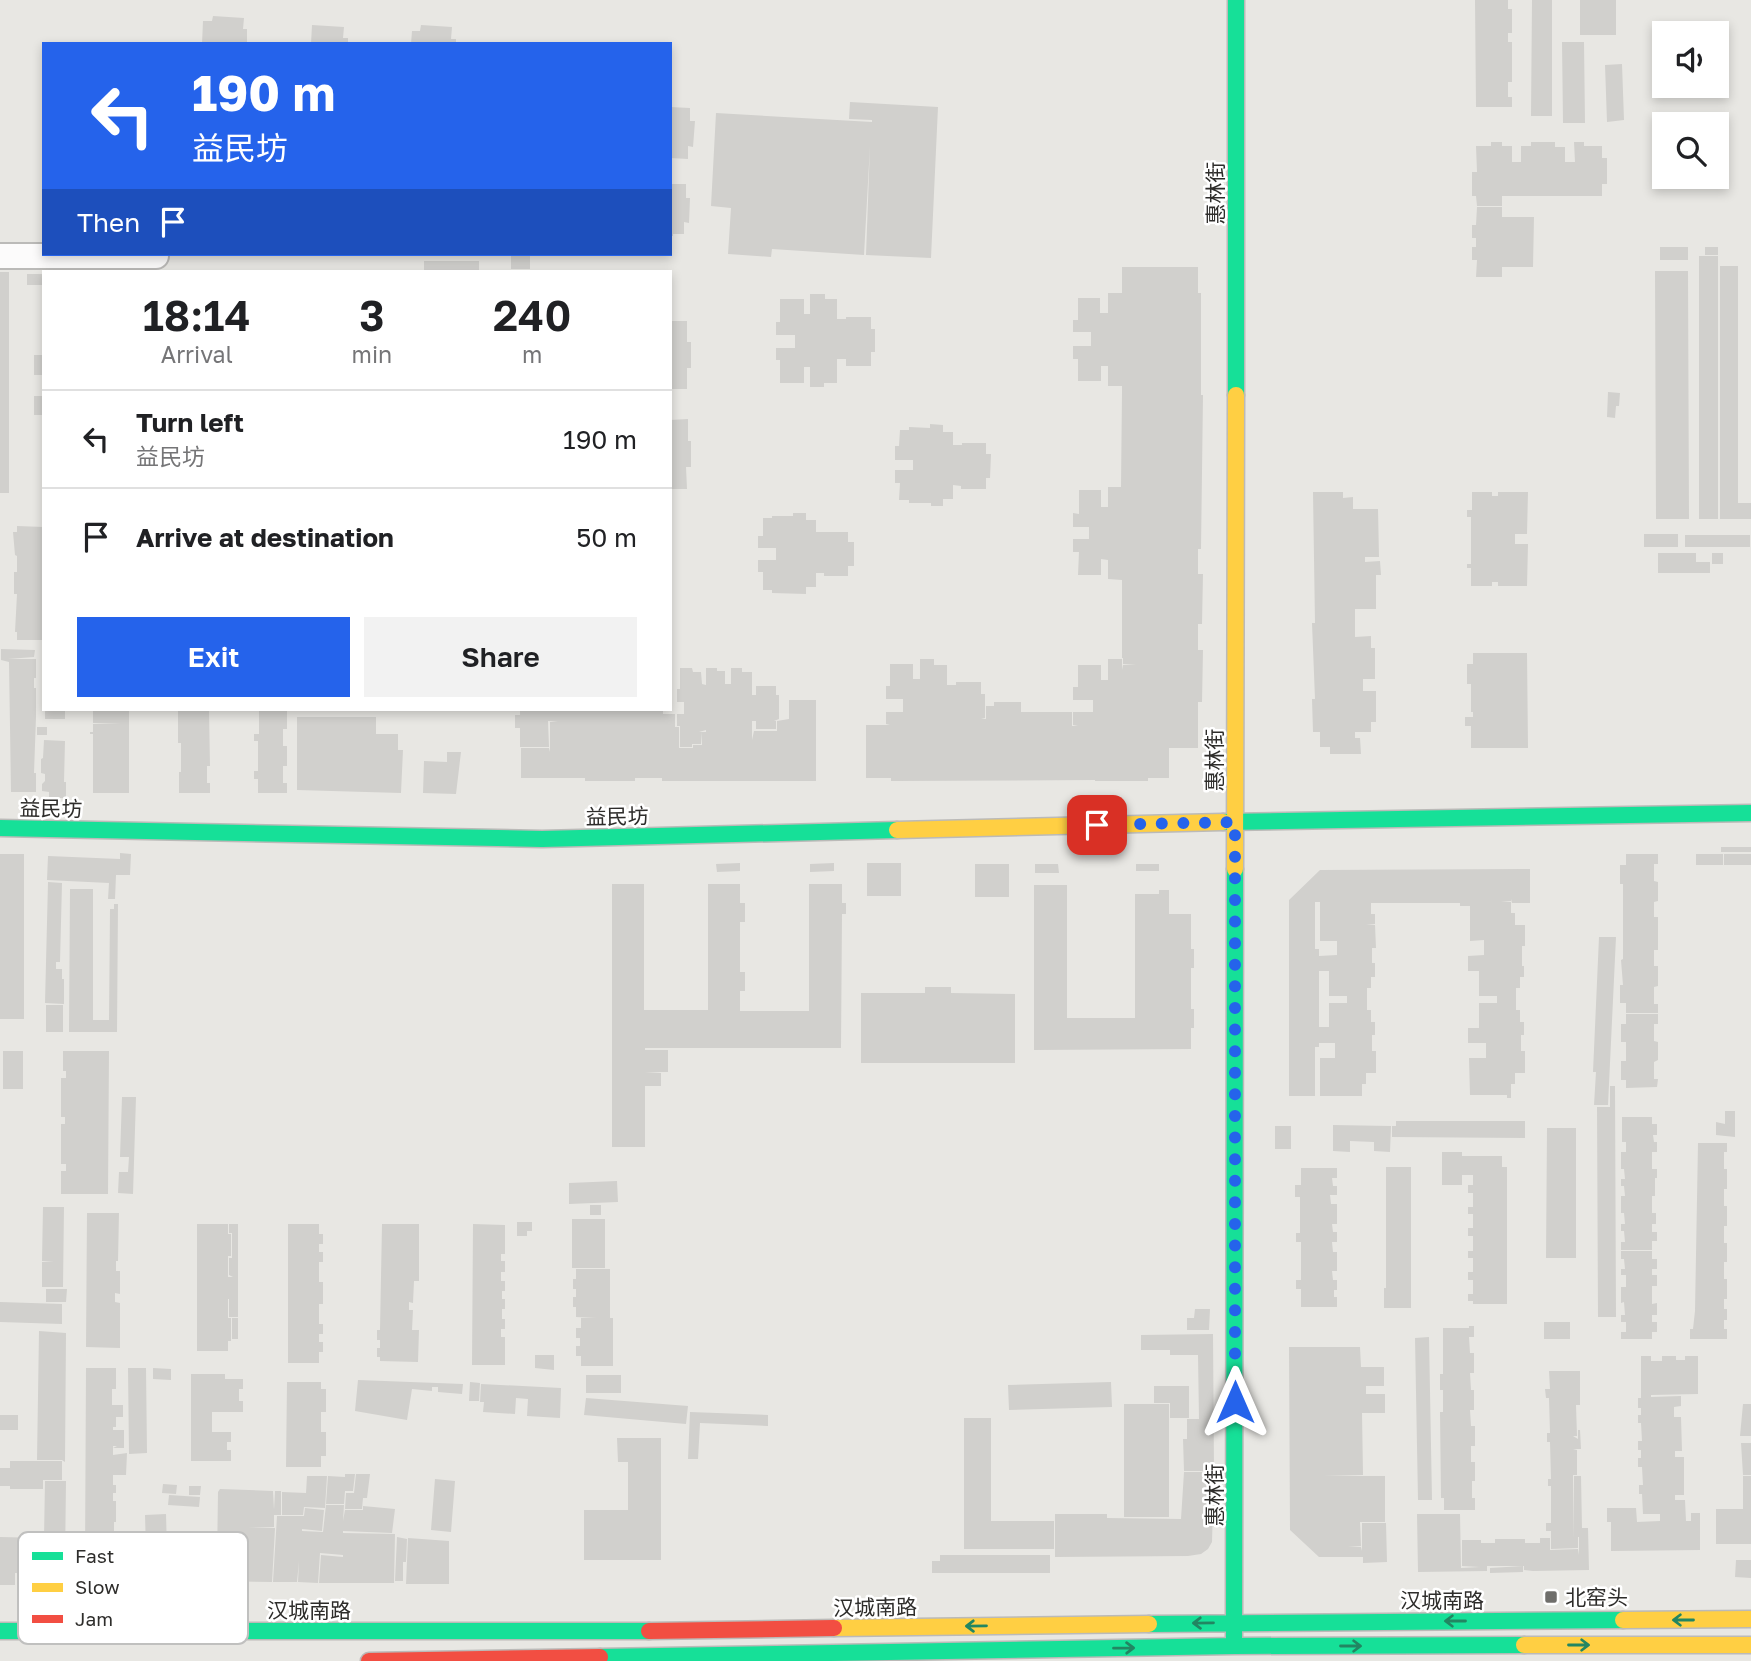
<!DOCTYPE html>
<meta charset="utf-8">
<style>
:root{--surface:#fff;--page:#f2f2f2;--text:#202124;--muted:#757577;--line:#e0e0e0;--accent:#2563eb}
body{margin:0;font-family:"Golos Text","Noto Sans SC",sans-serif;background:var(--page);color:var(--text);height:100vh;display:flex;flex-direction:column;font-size:26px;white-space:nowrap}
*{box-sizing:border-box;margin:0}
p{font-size:23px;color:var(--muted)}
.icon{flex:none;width:38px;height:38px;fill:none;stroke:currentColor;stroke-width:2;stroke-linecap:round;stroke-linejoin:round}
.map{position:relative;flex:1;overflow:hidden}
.side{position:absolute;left:42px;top:270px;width:630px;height:441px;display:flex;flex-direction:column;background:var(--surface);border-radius:0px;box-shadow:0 4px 10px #0003}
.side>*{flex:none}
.top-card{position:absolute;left:42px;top:42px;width:630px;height:214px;border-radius:0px;box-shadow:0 4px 10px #0003;background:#2563eb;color:#fff;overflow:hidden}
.tools{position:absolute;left:1652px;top:21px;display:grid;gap:14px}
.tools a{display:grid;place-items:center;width:77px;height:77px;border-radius:0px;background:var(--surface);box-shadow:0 4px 10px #0003;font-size:35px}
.pin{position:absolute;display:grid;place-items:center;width:60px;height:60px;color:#fff;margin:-30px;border-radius:14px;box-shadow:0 4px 10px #0006}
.me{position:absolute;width:77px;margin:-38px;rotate:0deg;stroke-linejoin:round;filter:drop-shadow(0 0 5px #0008)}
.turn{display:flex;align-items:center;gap:24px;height:147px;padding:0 35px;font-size:32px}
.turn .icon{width:91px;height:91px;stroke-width:2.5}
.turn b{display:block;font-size:49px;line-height:60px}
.then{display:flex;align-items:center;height:66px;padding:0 35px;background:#0003;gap:14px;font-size:26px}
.eta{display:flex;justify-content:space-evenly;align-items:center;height:119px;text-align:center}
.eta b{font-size:42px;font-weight:600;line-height:49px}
.primary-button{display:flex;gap:14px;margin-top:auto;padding:14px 35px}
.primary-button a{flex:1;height:80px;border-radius:0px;background:var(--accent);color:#fff;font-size:28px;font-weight:600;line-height:80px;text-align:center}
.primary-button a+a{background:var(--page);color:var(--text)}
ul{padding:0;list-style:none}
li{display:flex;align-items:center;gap:21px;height:98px;padding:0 35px;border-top:2px solid var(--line)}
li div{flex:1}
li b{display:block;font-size:26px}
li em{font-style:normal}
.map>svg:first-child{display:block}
</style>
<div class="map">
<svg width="1751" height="1661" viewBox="0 0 1751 1661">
<rect width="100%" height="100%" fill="#e8e7e3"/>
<path fill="#d1d0cd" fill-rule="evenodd" d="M1475,0H1508V9H1512V33H1508V42H1512V82H1508V97H1512V107H1476Z
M1532,0H1552V116H1531Z
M1580,0H1616V35H1580Z
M213,16L244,18L243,29H247V44H202L203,21H212Z
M312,25L344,27L343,38H348V44H311Z
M421,25L452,27L451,39H456V44H411L412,31H420Z
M1562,42H1584L1585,123H1563Z
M1622,64L1624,120L1607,122L1605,65Z
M850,102L938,107L931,258L866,255L870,146L864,255L772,249L771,257L728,254L731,208L711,206L716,113L872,122V120L849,119Z
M670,107L690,108V121H695L693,147L688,146V159L670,158Z
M1491,142H1502V146H1512V162H1521V146H1531V142H1555V147H1565V162H1575L1574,142H1584V146H1602V158H1607V184H1602V196H1502V206H1477L1476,196H1472V172H1477L1476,146H1491Z
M670,184H686V198H690L689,223L684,222V234H673V236H670Z
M1477,207H1502V217H1534L1533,267H1502V277H1476L1477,260H1472V247H1476V238H1472V225H1476Z
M1660,247H1688V260H1660Z
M1705,247H1718V255H1705Z
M511,256H530V269H511Z
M1699,256H1718V519H1699Z
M424,261H479V271H424Z
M1720,266H1738V503H1751V519H1720Z
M1122,267H1198V293H1201V395H1203L1201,549H1198V574H1203L1202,624H1198V650H1203L1202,702H1198V748H1169V778H1148V781H1095V780L891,781V778H866V725H890L886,724V712H903V699H886V686H890V664H913V679H920V659H934V665H947V685H956V682H981V694H985V718L981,719H986V706H994V702H1021V712H1072V726H1078L1073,725V712H1093V700H1073V687H1078V665H1101V680H1108V659H1122V670L1123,665H1136L1123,664V658H1122V580L1108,579V560L1101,559V575H1078L1079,552H1073V539H1089V527H1073V513L1079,514V490H1101V507H1108V487H1121L1122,392V386H1108V366H1101V381H1078V359H1073V346H1091V332H1073V320H1078V298H1100V313H1108V293H1122Z
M1655,271H1688L1689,519H1656Z
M0,272H9V493H0Z
M27,274H44V285H27Z
M810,294H825V299H837V319H846V317H871V329H875V352H871V366H846V359H837V383H824V387H810V367H804V383H780V360H776V348H795V335H776V322H780V299H804V314H810Z
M670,321H687V342H691V368H687V389H670Z
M34,355H44V375H34Z
M1608,392L1620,393L1619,406H1616L1615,418L1607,417Z
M34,396H44V415H34Z
M688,419V441H691V467H686L687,489H670V420Z
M930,424L943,425V432H953V445H962V443H986V454H991L990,478H986V489H961V486L953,485V499H943V506H931V503H909V500H899L900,483H895V470H913V460H895V446H899L900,430H909V427L930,428Z
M1313,492H1343V498L1353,497V509H1378L1379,557H1365V562L1380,561L1381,575H1376V609H1355V637L1371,636V648H1375V679H1363V691H1376V722H1371V732H1355V738H1360L1361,754H1330V747H1320V732H1313L1312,699H1315L1312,623H1315Z
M1472,492H1492V496H1498V492H1528L1527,534H1515V544H1528L1527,586H1498V582H1492V586H1471V568H1467V564H1471V517H1467V510H1472Z
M793,513H806V520H816V532H848V542H854V566H848V576H824V573H816V587H806V594L772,593V590H763V572H758V560H776V548H758V536H763V518H772V516H793Z
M17,526L44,527V640H17V632H15L17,594H14V572H17V556L15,555L13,532H17Z
M1644,534H1678V547H1644Z
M1685,535H1750V547H1685Z
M1658,553H1696V562H1710V573H1658Z
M1712,553H1723V564H1712Z
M1,649L35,650L34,657L8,659H36V678H34V688H36V717L34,773H36V792H11L9,662L1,660Z
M1473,653H1527L1528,748H1471V726H1465V717H1473V712H1471V684H1467V664H1473Z
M680,668H692L693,672H701L702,684L706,685V668H717V671H725V684H731V668H742V672H752V695H756V686H776V695H779V719L774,721H776V729H756V721H752V740L754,731H777V721L789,719V700H816V781H662V778H635V781H585V778H521V748H549L550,752V722L558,721H548L549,747H520V728H515V715H520V709H663V714H675V727H679V748H693V745H702V732H706V730L699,732H702L701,744H692V747H680V726H677V714H684V702H677V689H680Z
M45,709H65V719H45Z
M93,709H129V793H93V734H90V732H93V724L121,723H93Z
M178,709H207V710H209L210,766H207V783H210V793H179V772H181V743H178Z
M259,709H287V729H283V746H287V766H283V783H287V793H258V779H254V771H258V741H254V734H259Z
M297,717H376V734H398V750H403L401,793L297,790Z
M37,727H47V735H37Z
M44,740L65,741L64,782H66V798H49V792L42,791V784L45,781V774L41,773V759L43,758Z
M447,752H461L456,794L423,793L424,761L447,762Z
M1721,847H1751V852H1721Z
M120,853L131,854L130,875H116L115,899H108L109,883L47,880L48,856L120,859Z
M0,854H24V1019H0Z
M1626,854H1658V864H1654V881L1658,882V901L1654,902V917H1658V950H1654V966H1658V986L1654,987V1004H1658V1013H1626V1003H1620V985H1623L1621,960L1623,959V884H1620V865H1626Z
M1696,854H1723V865H1696Z
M1724,854H1751V865H1724Z
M740,863V871L717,872L716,864Z
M834,863V871L810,872V864Z
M867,863H901V896H867Z
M975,864H1009V897H975Z
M1035,864H1058L1059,873H1035Z
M1136,864H1159V871H1136Z
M1530,869V903H1512L1511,899V901H1501L1511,902V913H1515V925H1525V946H1522V966H1524V977H1520V988H1516V1010H1520V1022H1524V1035H1521V1051H1525V1073H1515V1084H1511V1098H1507V1095H1470L1469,1058H1486V1043H1468V1028H1479V1003H1497V996H1479V971H1468V956L1484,955V940L1470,941V906H1460V903H1371V914H1375V924L1366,925H1375L1376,948H1372V963H1375V977H1371V988H1367V1010H1371V1022H1375V1035H1372V1051H1376V1073H1366V1084H1362V1096H1320V1058H1335V1043H1319V1047H1315V1096H1289V900L1320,870ZM1315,902H1320V941H1337V955L1319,956V949H1315ZM1319,971H1329V996H1347V1003H1329V1027H1319Z
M48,882L62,883L60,962H56V969H62V979H64V1004L45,1003Z
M612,884H644V1010H708V884H740V903H745V922H740V972H745V991H740V1011H809V884H842V903H846V914H842L841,1048H645V1050H668V1072H645L661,1073V1086H645V1147H612Z
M1034,885H1067V1018H1135V894H1159V890H1169V914H1191V949H1194V968H1191V1009H1194V1028H1191V1049L1034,1050Z
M70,889H93V1020H109L110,909H114V904H118L117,1032H69Z
M1599,937H1616L1608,1105H1594L1596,1072H1593Z
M925,987H951V993L1015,994V1063H861V993H925Z
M46,1005H63V1032H46Z
M1626,1014H1658V1024H1654V1041L1658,1042V1060L1654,1062V1079H1658L1657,1087L1626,1088V1080H1621V1061H1626V1042H1621V1024H1626Z
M3,1051H23V1089H3Z
M63,1051H109L108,1194H61V1171H66V1164H61V1124H65V1117H61V1078H66V1071H63Z
M1610,1086H1615L1616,1317H1598L1597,1107H1610Z
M122,1097H136L133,1194L118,1193L119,1172H128L129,1157H120Z
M1725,1111H1735V1137L1716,1135V1122L1725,1124Z
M1622,1117H1652V1124H1657V1135H1653L1654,1142H1657V1152H1652V1169H1657V1178H1655V1196H1652V1213H1656V1224H1652V1232H1657V1241H1652V1250H1621V1242H1625L1624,1231H1621V1224H1625L1624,1213H1621V1196H1625L1624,1186H1621V1179H1625L1624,1169H1621V1152H1626V1142H1622Z
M1396,1121H1525V1138L1392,1137V1126H1396Z
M1333,1125L1391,1126L1390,1152L1374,1151V1142L1350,1141V1152L1333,1151Z
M1275,1126H1291V1149H1275Z
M1547,1128H1576V1258H1546Z
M1698,1143H1727V1152H1724V1169H1727V1189H1724V1206H1727V1226H1724V1243H1727V1262H1724V1279H1727V1299H1724V1309H1727V1320H1724V1329H1727V1339H1690V1329H1693L1695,1311Z
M1442,1152H1462V1156H1502V1167H1507V1304H1473V1301H1468V1294H1473V1280H1468V1272H1473V1258H1468V1251H1473V1236H1468V1228H1473V1214H1468V1207H1473V1193H1468V1185H1473V1175H1462V1185H1442Z
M1386,1167H1411V1308H1384V1288H1386Z
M1301,1168H1337V1178H1332L1333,1186H1337V1195H1330L1331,1204H1337V1224H1332L1333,1232H1337V1242H1332L1333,1252H1337V1271H1332L1333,1280H1337V1290H1334V1297H1337V1307H1301V1289H1296V1280H1301V1242H1296V1233H1300V1197H1295V1185H1301Z
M617,1181L618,1202L569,1204V1183Z
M590,1205H601V1215H590Z
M43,1207H64L63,1287H42V1262H54L42,1261Z
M87,1213H119L118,1261H116V1271H120V1294L115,1293V1302L120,1303V1348L86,1347Z
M572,1219H605V1268H572Z
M517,1222H532V1231H527V1236H517Z
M197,1224H228V1234H231V1256H228V1277H233L229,1275V1258H232V1233H229V1224H238V1317H229V1299H228V1318H231V1341H228V1351H197Z
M288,1224H319V1234H323V1244H319V1252H323V1262H319V1282H323V1304H319V1324H323V1334H319V1342H323V1352H319V1363H288Z
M382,1224H419V1255L409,1254L419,1255V1281H414L413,1303L409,1302V1310H413L412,1330H419L418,1362L380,1361V1357H377V1348H380V1340H377V1330H380Z
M473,1224L505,1225V1254H501V1261H505V1272H501V1281H505V1291H502V1299H505V1309H502V1319H505V1329H501V1337H505V1365H472Z
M1621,1251H1652V1259H1657V1269H1652V1275H1657V1286H1652V1304L1657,1303V1315H1652V1322H1657V1332H1652V1339H1621V1332H1626V1322H1621V1315H1625L1624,1302L1621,1303V1287H1626V1275H1621V1269H1625L1624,1259H1621Z
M576,1269H610V1318H613V1366H581V1356H576V1346H580V1338H576V1328H581V1318H596L576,1317V1307H573V1297H576V1289H573V1279H576Z
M46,1289H67L66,1302H46Z
M0,1302L62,1304V1324L0,1322Z
M1195,1309H1210L1209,1330H1187V1318H1194Z
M232,1318H238V1339H232Z
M1544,1322H1570V1339H1544Z
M1469,1326H1474V1337H1469L1470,1353H1474V1373H1470L1471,1390H1474V1410H1470L1471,1426H1475V1446H1471V1462H1475V1481H1472V1498H1475V1510H1444V1498H1441L1440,1412H1443V1390H1440V1374H1443V1328H1469Z
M39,1331L66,1333L65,1462L62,1460H37Z
M1213,1334L1214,1471H1184L1183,1439H1187V1419H1199L1198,1355H1170V1350H1141V1335Z
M1429,1337L1432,1500H1418L1415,1338Z
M1289,1347H1360L1361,1367H1384V1386H1366V1394H1385V1413H1362L1363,1475L1324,1476H1385V1522H1360L1361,1546L1348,1547H1361L1362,1551V1523H1386L1387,1562L1363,1563V1557H1319L1290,1530Z
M535,1355H554V1370L535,1368Z
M1641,1356H1651V1361H1662V1356H1676V1360H1685V1356H1698V1394L1651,1395V1397L1681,1396V1406L1674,1407V1417H1681L1682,1451H1675V1457H1684V1495H1675V1500H1685L1686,1521H1691V1513H1700V1550L1611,1551V1522H1607V1508H1636L1637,1522L1660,1521V1514H1643L1642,1494H1639V1485H1643L1642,1467H1638V1458H1641V1450H1638V1441H1642L1641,1423H1638V1415H1641V1408H1638V1398H1641Z
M86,1368H116V1389H112V1405H123V1417H116V1427H113V1430H124V1448H113L117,1446H113V1455L127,1453L126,1475H113V1485H116V1493H113V1501H116V1522H114V1538H117V1559H85Z
M128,1368H146L147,1453L129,1454Z
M153,1368L171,1369V1380L153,1379Z
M1549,1371H1580V1405H1576L1577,1436H1573L1578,1439V1430H1580L1581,1449H1573L1577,1450V1475H1573L1574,1540V1476H1581L1582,1528H1588L1589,1570L1533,1571L1524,1570V1566H1487V1571L1418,1572L1417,1514H1460L1461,1568L1480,1567L1462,1566V1540H1481V1543H1495V1539H1525V1543H1540V1538H1550V1550L1578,1549L1579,1555V1537H1578V1548L1551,1549V1531H1546V1523H1551V1486H1548V1479H1551L1550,1442H1547V1433H1550L1549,1398H1546L1545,1389H1550Z
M191,1374H225V1379H243V1389H239V1401H243V1412H212V1432H231V1442H227V1450H231V1461H191Z
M586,1375H621V1393H586Z
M358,1380L463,1384L462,1394L438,1392V1387H432V1391L412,1389L407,1420L355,1411Z
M287,1382H321V1389H326V1412H321V1432H326V1456H321V1467H286Z
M470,1382L480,1383L479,1401H469Z
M1111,1382L1112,1407L1009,1410L1008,1385Z
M481,1384L561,1388L560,1418L527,1416L528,1399L516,1398L515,1414L483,1412L484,1402H480Z
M1154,1386H1189V1418H1170V1403H1154Z
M586,1398L688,1406L686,1424L584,1415Z
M1124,1404H1169V1517H1124Z
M1743,1404H1751V1436H1740Z
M690,1412L768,1415V1426L700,1423L698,1459H688Z
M0,1415H18V1430H0Z
M964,1418H991V1521H1054V1549H964Z
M617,1438H661V1560H584V1510H628V1462H618Z
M1741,1443H1751V1475H1743Z
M10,1461H62V1480H43V1489H10V1486H0V1468H10Z
M1184,1472H1214L1212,1542L1208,1549L1201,1554L1188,1556L1055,1557V1514H1107V1518L1181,1519Z
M345,1474H355L353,1491H345L344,1504H326L328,1476L345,1477Z
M356,1474H370L367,1498H363L362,1509H345L346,1493H354Z
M307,1476H327L325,1508L304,1507L303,1515H282V1492L306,1493Z
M1743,1476H1751V1544H1716V1509H1743Z
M435,1479L455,1481L451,1532L431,1530Z
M45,1481H66L65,1562H59V1574L15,1573V1585H0V1537L44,1538Z
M163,1484L177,1485L176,1494L162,1493Z
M189,1486H201L200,1495H189Z
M220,1489L273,1491L274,1510L275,1491H281V1515H274V1527H248L275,1528L272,1582L216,1581V1562H232L217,1561L218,1492Z
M169,1495L200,1497L199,1507L168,1505Z
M326,1505H344L343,1521L345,1510H363V1506L395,1509L392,1533L343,1531V1533L395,1534L394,1583H319L321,1555L343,1557V1555L320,1553L318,1583L298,1582L299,1561L297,1582H273L277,1516H304L305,1508L324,1510L322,1531L302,1529V1531L323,1532Z
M166,1514L167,1550H160L162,1584L147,1585L145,1515Z
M397,1537L407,1539L406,1562H403V1581H395Z
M408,1538L449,1541V1584H406Z
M940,1555H1050V1573H932V1561H940Z
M1736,1560H1751V1578L1735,1577Z
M1523,1566V1572L1490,1573V1568Z"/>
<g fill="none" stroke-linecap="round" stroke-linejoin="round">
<g stroke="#bbbab8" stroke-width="28">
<path id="street" d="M0,256H156"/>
</g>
<g stroke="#bbbab8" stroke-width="19">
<path id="fast" d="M1236,395V0
M1223,822L1751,813
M0,828L542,839L897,830
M1149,1624L1623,1620
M0,1631H649
M1234,1646L1235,869
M600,1657L1234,1646L1524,1645"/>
</g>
<g stroke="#bbbab8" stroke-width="19">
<path id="slow" d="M897,830L1223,822
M1235,869L1236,395
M1623,1620L1751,1619
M834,1628L1149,1624
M1524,1645H1751"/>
</g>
<g stroke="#bbbab8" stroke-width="19">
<path id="jam" d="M649,1631L834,1628
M369,1661L600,1657"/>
</g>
<use href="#street" stroke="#fcfbfb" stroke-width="24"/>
<use href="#fast" stroke="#16e098" stroke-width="16"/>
<use href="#slow" stroke="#ffcf43" stroke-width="16"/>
<use href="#jam" stroke="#f24e42" stroke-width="16"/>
</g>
<defs><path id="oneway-shaft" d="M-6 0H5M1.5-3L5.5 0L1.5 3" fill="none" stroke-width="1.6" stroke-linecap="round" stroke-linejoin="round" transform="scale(1.75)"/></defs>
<g stroke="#228662">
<use href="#oneway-shaft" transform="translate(1683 1620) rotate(180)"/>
<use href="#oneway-shaft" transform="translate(1455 1621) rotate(180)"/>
<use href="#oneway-shaft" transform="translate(1203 1623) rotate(179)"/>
<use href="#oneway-shaft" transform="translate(976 1626) rotate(179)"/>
<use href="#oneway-shaft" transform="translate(1579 1645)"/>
<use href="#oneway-shaft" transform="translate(1351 1646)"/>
<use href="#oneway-shaft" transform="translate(1124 1648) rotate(-1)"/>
</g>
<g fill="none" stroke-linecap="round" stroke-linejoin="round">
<path stroke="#2563eb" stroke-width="12" stroke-dasharray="0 21.6" d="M1097,825L1235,822V1402"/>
</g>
<rect fill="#6f6e6b" stroke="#fff" stroke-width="2.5" x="1544" y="1590" width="14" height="14" rx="3.5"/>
<g text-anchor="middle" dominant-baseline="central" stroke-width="5" stroke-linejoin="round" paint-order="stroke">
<g font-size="21" fill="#2e2d2b" stroke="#fff">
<text transform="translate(1215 193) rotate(-90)">惠林街</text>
<text transform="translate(1214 760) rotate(-90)">惠林街</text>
<text transform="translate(51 808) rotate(1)">益民坊</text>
<text transform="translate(617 816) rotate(-1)">益民坊</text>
<text transform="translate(1214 1495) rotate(-90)">惠林街</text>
<text x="1442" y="1600">汉城南路</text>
<text transform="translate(875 1607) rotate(-1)">汉城南路</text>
<text x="309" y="1610">汉城南路</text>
</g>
<g font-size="21" fill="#2e2d2b" stroke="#fff" text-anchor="start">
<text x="1565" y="1597">北窑头</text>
</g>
</g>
<rect x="18" y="1532" width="230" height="112" rx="10" fill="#fff" stroke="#c0c0bf" stroke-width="2"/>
<rect x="32" y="1552" width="31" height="8" fill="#16e098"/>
<rect x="32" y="1583" width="31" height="9" fill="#ffcf43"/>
<rect x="32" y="1615" width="31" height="8" fill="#f24e42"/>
<g font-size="19" fill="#2e2d2b">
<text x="75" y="1563">Fast</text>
<text x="75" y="1594">Slow</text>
<text x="75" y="1626">Jam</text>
</g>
</svg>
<div class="tools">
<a><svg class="icon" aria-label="sound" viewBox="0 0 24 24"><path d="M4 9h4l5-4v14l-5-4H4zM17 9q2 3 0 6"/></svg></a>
<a><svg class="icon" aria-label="search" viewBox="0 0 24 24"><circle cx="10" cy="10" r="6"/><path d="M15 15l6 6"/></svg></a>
</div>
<div class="pin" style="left:1097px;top:825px;background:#d93025"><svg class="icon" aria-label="arrive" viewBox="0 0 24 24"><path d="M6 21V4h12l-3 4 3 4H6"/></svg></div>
<svg class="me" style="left:1235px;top:1402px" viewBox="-20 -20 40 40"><path d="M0-17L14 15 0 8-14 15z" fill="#2563eb" stroke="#fff" stroke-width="4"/></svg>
<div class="top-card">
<div class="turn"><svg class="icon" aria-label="left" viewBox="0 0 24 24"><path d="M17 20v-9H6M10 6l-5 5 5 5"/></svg><div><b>190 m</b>益民坊</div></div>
<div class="then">Then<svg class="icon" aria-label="arrive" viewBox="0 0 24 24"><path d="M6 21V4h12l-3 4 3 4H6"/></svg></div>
</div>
<section class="side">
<div class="eta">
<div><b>18:14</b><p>Arrival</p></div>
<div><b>3</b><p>min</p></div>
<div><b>240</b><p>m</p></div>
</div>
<ul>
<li><svg class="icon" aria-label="left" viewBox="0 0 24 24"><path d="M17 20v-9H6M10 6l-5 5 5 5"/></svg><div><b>Turn left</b><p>益民坊</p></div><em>190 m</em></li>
<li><svg class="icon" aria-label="arrive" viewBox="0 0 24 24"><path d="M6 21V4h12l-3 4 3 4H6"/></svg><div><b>Arrive at destination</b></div><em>50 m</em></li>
</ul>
<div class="primary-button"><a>Exit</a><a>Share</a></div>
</section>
</div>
